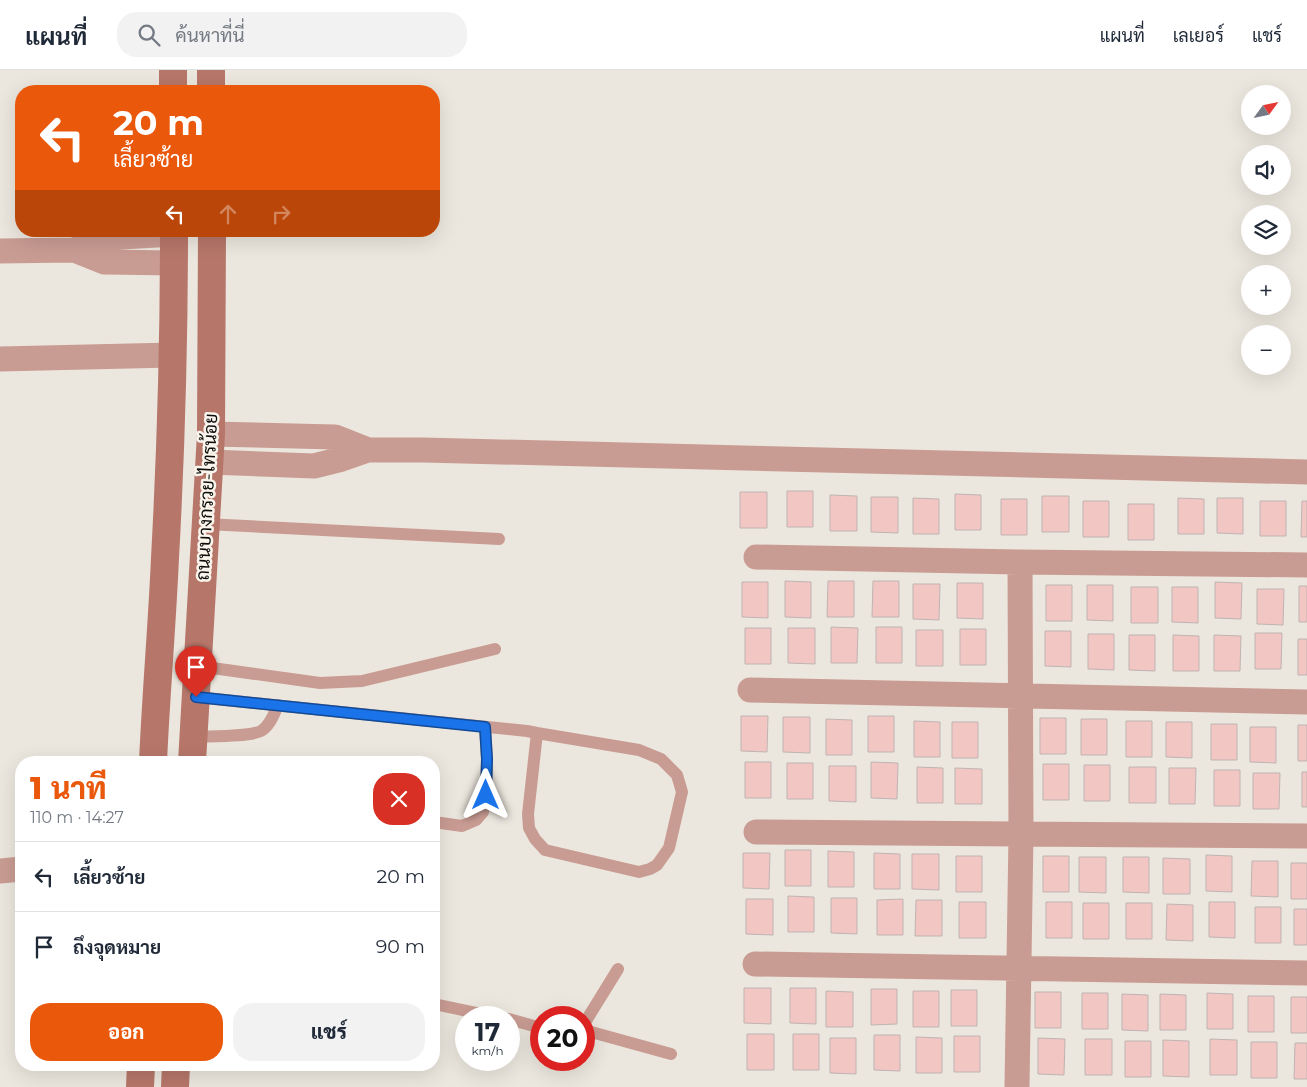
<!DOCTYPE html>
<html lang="th">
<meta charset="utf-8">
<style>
:root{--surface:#fff;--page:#f2f2f3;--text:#1f2937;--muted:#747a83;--line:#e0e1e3;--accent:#ea580c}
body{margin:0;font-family:Montserrat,Sarabun,sans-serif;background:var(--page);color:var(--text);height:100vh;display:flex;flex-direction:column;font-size:19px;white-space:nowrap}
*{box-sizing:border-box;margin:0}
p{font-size:16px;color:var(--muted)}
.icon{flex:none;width:28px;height:28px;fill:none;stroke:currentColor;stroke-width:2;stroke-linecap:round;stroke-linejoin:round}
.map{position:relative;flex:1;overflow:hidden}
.side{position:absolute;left:15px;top:686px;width:425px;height:315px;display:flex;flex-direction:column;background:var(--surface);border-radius:20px;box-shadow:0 5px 20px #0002}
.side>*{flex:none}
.banner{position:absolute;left:15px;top:15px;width:425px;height:152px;border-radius:20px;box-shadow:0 5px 20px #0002;background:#ea580c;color:#fff;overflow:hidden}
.needle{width:32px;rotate:57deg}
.fabs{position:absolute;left:1241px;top:15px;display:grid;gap:10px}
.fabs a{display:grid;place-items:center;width:50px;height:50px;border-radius:50%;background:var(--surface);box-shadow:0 5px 20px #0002;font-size:25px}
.speed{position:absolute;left:455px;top:936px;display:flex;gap:10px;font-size:25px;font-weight:700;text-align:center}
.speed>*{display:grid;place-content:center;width:65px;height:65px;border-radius:50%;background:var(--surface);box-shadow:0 5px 20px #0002;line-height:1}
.speed small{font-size:12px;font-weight:400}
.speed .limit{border:8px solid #d22;background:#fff;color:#111}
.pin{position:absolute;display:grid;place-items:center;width:42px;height:42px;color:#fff;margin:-51px -21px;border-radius:50% 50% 50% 0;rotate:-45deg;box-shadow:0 0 5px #0007}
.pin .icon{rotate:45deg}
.me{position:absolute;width:55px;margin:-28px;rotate:0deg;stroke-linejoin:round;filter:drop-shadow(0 0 4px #0008)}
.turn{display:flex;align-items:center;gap:18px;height:105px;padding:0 15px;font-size:22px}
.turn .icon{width:65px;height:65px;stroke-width:2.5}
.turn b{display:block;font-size:35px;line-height:42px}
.lanes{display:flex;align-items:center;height:48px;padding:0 15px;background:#0003;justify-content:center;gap:25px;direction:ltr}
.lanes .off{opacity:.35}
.round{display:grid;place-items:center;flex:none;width:52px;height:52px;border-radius:20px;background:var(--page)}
.summary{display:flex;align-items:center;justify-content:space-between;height:85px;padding:0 15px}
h1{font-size:30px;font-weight:800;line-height:38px;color:var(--accent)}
.primary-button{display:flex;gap:10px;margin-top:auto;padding:10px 15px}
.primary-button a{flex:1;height:58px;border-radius:20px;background:var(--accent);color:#fff;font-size:20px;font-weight:800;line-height:58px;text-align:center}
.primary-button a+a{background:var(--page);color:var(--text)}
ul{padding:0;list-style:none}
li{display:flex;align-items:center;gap:15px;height:70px;padding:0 15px;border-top:1px solid var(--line)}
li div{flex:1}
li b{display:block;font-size:19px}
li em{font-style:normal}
header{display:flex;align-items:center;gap:30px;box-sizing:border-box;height:70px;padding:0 25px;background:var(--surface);border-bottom:1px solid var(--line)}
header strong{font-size:24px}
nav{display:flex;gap:28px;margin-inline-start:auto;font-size:18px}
.search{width:350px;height:45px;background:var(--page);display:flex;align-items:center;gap:12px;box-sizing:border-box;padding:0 18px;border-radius:20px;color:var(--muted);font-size:19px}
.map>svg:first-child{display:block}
</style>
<header>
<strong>แผนที่</strong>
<div class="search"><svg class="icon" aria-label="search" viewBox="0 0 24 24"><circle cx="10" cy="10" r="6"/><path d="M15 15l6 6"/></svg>ค้นหาที่นี่</div>
<nav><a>แผนที่</a><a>เลเยอร์</a><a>แชร์</a></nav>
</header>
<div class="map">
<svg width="1307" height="1017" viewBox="0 0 1307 1017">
<rect width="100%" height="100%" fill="#ece7de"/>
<path fill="#f1c6c3" stroke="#bfb4b3" d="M787,421H813V457H787Z
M740,422H767V458H740Z
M955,424L981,425V460H955Z
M830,425L857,426V461H830Z
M1042,426H1069V462H1042Z
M871,427H898V463L871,462Z
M913,428L939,429V464H913Z
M1178,428L1204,429V464H1178Z
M1217,428H1243V464L1217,463Z
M1001,429H1027V465H1001Z
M1083,431H1109V467H1083Z
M1260,431H1286V466H1260Z
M1302,431H1307V467H1301Z
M1128,434H1154V470H1128Z
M785,511L811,512V548L785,547Z
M828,511H854V547H827Z
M873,511H899V547H872Z
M742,512H768V548L742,547Z
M1215,512L1242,513L1241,549L1215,548Z
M957,513H983V549L957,548Z
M913,514H940L939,550L913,549Z
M1046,515H1072V551H1046Z
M1087,515H1113V551L1087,550Z
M1299,516H1307V552H1299Z
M1131,517H1158V553H1131Z
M1172,517H1198V553L1172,552Z
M1257,519H1284L1283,555L1257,554Z
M831,557L858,558L857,593H831Z
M876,557H902V593H876Z
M745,558H771V594H745Z
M788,558H815V594L788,593Z
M960,559H986V595H960Z
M916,560H943V596H916Z
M1045,561H1071V597L1045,596Z
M1255,563H1282L1281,599H1255Z
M1088,564H1114V600L1088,599Z
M1129,565H1155V601L1129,600Z
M1173,565L1199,566V601H1173Z
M1214,565L1241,566L1240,601H1214Z
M1298,569H1307V605H1298Z
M741,646H768L767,682L741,681Z
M868,646H894V682H868Z
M783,647H810V683L783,682Z
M1040,648H1066V684H1040Z
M826,649L852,650V685H826Z
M1081,649H1107V685H1081Z
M914,651L940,652V687H914Z
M1126,651H1152V687H1126Z
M952,652H978V688H952Z
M1166,652H1192V688L1166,687Z
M1211,654H1237V690H1211Z
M1298,655H1307V691H1298Z
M1250,657H1276V693L1250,692Z
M745,692H771V728H745Z
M871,692L898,693L897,729L871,728Z
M787,693H813V729H787Z
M1043,694H1069V730H1043Z
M1084,695H1110V731H1084Z
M829,696H856V732L829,731Z
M917,697L943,698V733H917Z
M1129,697H1156V733H1129Z
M955,698L982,699V734H955Z
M1169,698H1196L1195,734H1169Z
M1214,700H1240V736H1214Z
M1302,702H1307V737H1302Z
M1253,703H1280L1279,739H1253Z
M785,780H811V816H785Z
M828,781L854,782V817H828Z
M743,783H770L769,819L743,818Z
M874,783L900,784V819H874Z
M912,784H939V820L912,819Z
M1206,785L1232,786V822L1206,821Z
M956,786H982V822H956Z
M1043,786H1069V822H1043Z
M1079,787H1106V823L1079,822Z
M1123,787H1149V823L1123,822Z
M1163,788L1190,789V824H1163Z
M1252,791H1278V827L1251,826Z
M1291,793H1307V829H1291Z
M788,826L814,827V862H788Z
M831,828H857V864L831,863Z
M746,829H773V865L746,864Z
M903,829V865H877V830Z
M916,830H942V866H915Z
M959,832H986V868H959Z
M1046,832H1072V868H1046Z
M1209,832H1235V868L1209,867Z
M1083,833H1109V869H1083Z
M1126,833H1152V869H1126Z
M1167,834L1193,835V871L1166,870Z
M1255,837H1281V873H1255Z
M1294,839H1307V875H1294Z
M744,918H771V954L744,953Z
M790,918H816V954L790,953Z
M871,919H897V954L871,955Z
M951,920H977V956H951Z
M826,921L853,922V957H826Z
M913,921H939V957H913Z
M1035,922H1061V958H1035Z
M1082,923H1108V959H1082Z
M1207,923L1233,924V959H1207Z
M1122,924L1148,925V961L1122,960Z
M1160,924L1186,925V960H1160Z
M1248,926H1274V962H1248Z
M1291,927H1307V963H1291Z
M747,964H774V1000H747Z
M793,964H819V1000H793Z
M874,965H900V1001L874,1000Z
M954,966H980V1002H954Z
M916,967L942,968V1003H916Z
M830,968H856V1004L830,1003Z
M1038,968L1065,969L1064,1005L1038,1004Z
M1085,969H1112V1005H1085Z
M1210,969L1237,970V1005H1210Z
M1163,970L1189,971V1007L1163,1006Z
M1125,971H1151V1007H1125Z
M1251,972H1277V1008H1251Z
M1295,973H1307V1009H1294Z"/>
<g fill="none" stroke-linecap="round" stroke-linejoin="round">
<path stroke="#c99c93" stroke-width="12" d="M206,454L499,469
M198,596L320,613L362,611L495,579
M196,627L527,661L537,663L639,680L661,689L677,705L682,722L669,778L657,795L650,799L639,802L545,780L535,769L529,758L528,744L537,663
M194,667C208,666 249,667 261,661C270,656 274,644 278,635
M434,752L462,756L476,750L483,742L486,725L487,689L485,657
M434,934L501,948
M509,949L541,958
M584,954L618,899
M584,960L671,984"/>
<path stroke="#c99c93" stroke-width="25" d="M74,180L104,192L173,193
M0,181L74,180L105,168L174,164
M0,289L173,285
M211,364L335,367L368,380
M210,392L314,396L342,389L368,380H424L1307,402
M756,487L1020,492L1307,495
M750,620L1307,632
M756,762L1307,766
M0,801L21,799
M755,894L1307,903
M1017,1017L1021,764L1020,492"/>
<path stroke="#b7766a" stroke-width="28" d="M173,0V21
M211,0V21
M153,692C156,624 162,556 165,488C171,379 174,270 174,161
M192,692L211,364L212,161
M140,1017L141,995
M175,1017L176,995"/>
</g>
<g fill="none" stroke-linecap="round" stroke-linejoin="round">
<g stroke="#114b97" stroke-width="12">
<path id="route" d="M196,627L485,657L487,689L486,725"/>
</g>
<use href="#route" stroke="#1a73e8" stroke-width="9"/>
</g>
<g text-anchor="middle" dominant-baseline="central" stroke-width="5" stroke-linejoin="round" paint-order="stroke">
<g font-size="18" fill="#0d0c09" stroke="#f9f4ec">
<text transform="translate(207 427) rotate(-87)">ถนนบางกรวย-ไทรน้อย</text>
</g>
</g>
</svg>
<div class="fabs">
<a><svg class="needle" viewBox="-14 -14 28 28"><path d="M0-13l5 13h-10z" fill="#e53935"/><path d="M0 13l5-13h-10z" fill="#747a83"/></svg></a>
<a><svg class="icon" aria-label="sound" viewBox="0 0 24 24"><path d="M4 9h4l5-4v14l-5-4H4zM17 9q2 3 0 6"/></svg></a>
<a><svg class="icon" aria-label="layers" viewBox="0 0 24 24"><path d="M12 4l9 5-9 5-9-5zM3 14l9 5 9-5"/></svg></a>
<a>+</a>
<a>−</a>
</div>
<div class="speed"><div>17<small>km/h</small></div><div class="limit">20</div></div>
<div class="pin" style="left:196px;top:627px;background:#d93025"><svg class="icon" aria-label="arrive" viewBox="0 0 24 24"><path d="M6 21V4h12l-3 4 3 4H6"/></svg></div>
<svg class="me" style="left:486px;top:725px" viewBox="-20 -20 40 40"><path d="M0-17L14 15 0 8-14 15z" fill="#1a73e8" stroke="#fff" stroke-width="4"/></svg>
<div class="banner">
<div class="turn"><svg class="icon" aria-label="left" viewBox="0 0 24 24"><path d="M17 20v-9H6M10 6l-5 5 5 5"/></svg><div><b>20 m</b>เลี้ยวซ้าย</div></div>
<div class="lanes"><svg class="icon" aria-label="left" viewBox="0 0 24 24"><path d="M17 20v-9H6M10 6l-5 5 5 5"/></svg><svg class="icon off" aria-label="ahead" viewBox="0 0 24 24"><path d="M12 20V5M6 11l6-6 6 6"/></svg><svg class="icon off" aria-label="right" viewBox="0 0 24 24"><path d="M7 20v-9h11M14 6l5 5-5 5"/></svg></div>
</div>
<section class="side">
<div class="summary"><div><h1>1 นาที</h1><p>110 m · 14:27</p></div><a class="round" style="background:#d93025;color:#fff"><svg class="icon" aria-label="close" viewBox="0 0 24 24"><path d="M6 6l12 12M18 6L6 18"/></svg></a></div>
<ul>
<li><svg class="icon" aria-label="left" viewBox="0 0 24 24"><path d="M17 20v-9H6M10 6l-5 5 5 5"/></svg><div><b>เลี้ยวซ้าย</b></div><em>20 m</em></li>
<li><svg class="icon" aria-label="arrive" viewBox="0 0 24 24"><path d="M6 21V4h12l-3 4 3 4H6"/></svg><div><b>ถึงจุดหมาย</b></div><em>90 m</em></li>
</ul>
<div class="primary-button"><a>ออก</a><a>แชร์</a></div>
</section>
</div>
